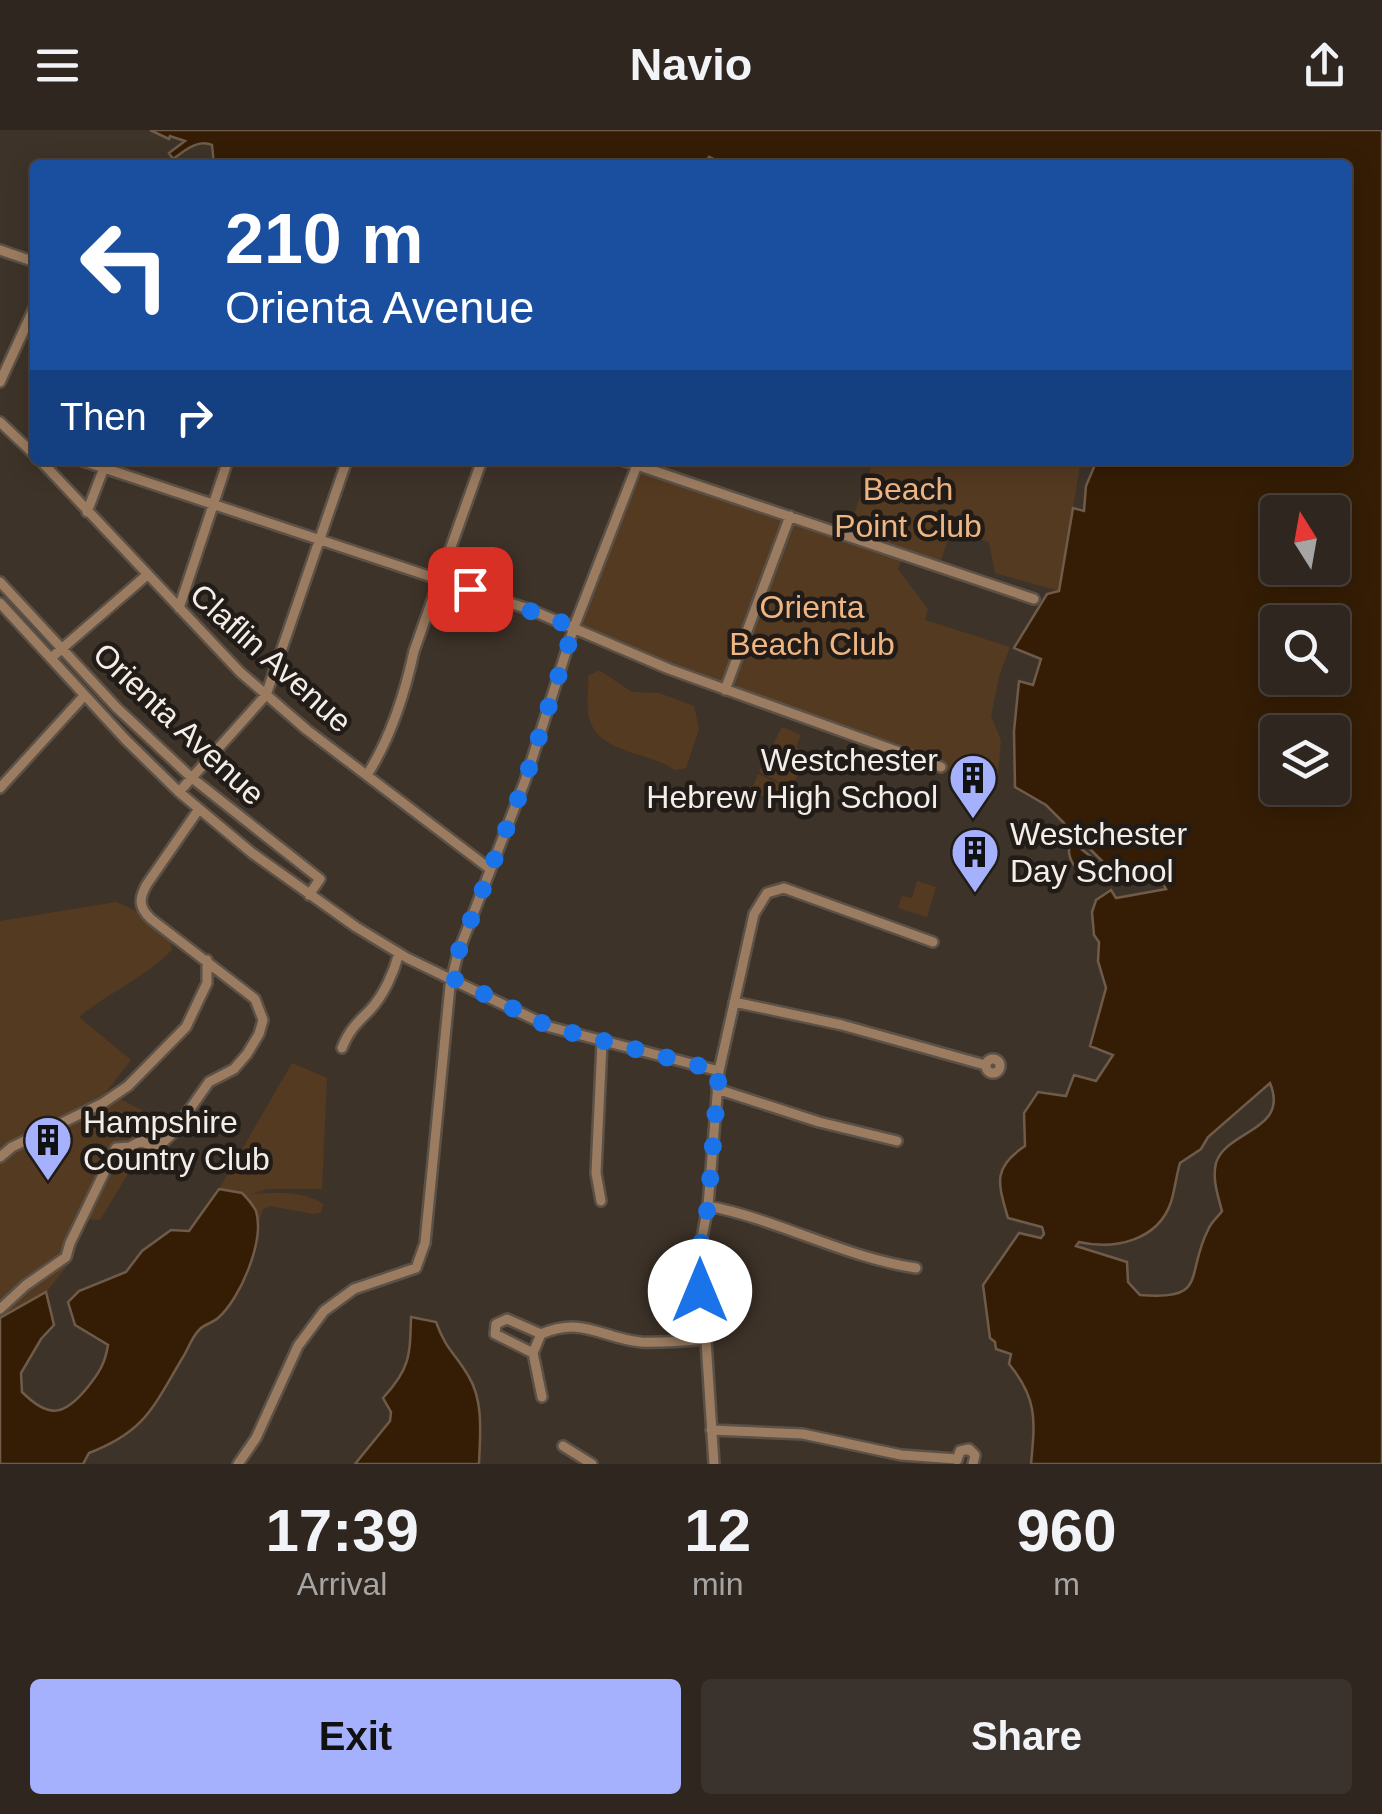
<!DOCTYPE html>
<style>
:root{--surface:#2e261f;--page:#3a322c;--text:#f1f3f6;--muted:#a7a5a4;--line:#49433d;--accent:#a5b1fc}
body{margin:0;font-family:Arial,sans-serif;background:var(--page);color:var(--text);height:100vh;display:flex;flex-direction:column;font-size:38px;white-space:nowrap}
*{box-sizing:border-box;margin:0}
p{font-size:32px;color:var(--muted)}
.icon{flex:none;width:55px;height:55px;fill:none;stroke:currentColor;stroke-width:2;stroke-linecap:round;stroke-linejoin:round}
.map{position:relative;height:1334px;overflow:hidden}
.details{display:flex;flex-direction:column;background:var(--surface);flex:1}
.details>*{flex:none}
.banner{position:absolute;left:30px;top:30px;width:1322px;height:305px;border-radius:10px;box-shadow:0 5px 25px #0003,0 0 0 2px var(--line);background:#1a4fa0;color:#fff;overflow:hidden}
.needle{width:65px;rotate:349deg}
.buttons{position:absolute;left:1260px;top:365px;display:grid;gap:20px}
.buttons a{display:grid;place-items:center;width:90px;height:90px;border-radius:10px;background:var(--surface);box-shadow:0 5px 25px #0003,0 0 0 2px var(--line);font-size:50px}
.pin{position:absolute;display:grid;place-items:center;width:85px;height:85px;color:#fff;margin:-42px;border-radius:20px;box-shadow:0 5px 15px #0006}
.me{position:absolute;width:110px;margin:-55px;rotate:0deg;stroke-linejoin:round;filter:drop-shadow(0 0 8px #0008)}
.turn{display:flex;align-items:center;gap:35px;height:210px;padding:0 30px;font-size:45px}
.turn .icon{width:130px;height:130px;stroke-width:2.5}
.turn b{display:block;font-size:70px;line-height:85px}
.then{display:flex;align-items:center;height:95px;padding:0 30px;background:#0003;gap:20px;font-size:38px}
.eta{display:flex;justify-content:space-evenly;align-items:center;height:170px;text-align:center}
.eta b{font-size:60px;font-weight:600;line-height:70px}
.button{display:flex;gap:20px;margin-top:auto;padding:20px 30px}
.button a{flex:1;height:115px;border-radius:10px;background:var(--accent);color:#111;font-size:40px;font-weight:600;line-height:115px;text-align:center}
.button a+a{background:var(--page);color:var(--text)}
header{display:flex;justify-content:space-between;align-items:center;height:130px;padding:0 30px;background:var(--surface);font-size:45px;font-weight:600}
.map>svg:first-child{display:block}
</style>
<header><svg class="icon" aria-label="menu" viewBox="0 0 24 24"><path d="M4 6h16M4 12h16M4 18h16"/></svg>Navio<svg class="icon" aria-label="share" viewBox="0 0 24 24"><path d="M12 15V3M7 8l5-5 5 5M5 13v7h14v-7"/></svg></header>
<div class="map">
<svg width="1382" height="1334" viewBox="0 0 1382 1334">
<rect width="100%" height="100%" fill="#3e3329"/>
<path fill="#553a22" d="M874,330H1081L1059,461L995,443L989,412L951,400L938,439L902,429L898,439L928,479L925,490L1010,517L1000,543L991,586L1001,610L997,657L729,565L576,499L638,337L845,408Z
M599,540L632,562L659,563L694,576L699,599L686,638L675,640C649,621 597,624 589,587C586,574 589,559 588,546Z
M782,597L801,605L796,617L808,624L792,658L759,642Z
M758,644L791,659L784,675L751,661Z
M917,751L936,757L927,787L898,778L902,766L912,768Z
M116,772L141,783L170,807L172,820C141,850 111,861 79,887L131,930L106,962L161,990L100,1090L86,1089L70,1133L46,1162L0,1188V791Z
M292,933L327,948L322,1059H267L252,1064C274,1063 305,1060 324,1075L320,1083L313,1084L270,1076L263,1079L257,1098L255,1080L242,1063L219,1059Z"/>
<path fill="#351d05" stroke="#6f5b49" stroke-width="2.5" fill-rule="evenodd" d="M150,0H1382V1334H1031C1035,1291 1038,1269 1009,1234L1011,1224L996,1219L995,1212L990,1208L983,1155L1019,1103L1041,1108L1044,1104L1042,1097L1008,1088C998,1053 992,1038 1025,1016L1024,983L1038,962L1066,966L1074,945L1096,951L1113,925L1090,916L1106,858L1098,831L1099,812L1094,805L1092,782L1096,770L1111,760L1116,768L1166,759L1162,752L1139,750L1125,740L1107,736L1046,675L1015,657L1014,601L1019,551L1033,555L1041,529L1014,518L1047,464L1059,461L1073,378L1084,381L1086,356L1097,330H1348V35H719L720,32L709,27L705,35H214L212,15C198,9 185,20 173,29L169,23L185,11L170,6L169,9ZM1332,382V438H1278V382ZM1278,492H1332V548H1278ZM1278,602H1332V658H1278ZM1270,953C1290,1001 1226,1000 1216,1033C1212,1049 1218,1066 1222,1081C1218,1087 1211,1092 1208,1100C1185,1145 1209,1171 1140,1165L1128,1152L1127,1132L1076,1116L1079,1112C1114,1120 1158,1111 1171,1072C1175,1060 1176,1046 1180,1033L1201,1019L1208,1007Z
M1071,711L1104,737L1101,746C1081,750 1063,730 1071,711Z
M219,1059L242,1063C247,1068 253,1075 256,1081C265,1111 240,1169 218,1188C213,1193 204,1194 199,1200C192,1207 188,1219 183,1227C153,1277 146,1301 89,1323L83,1334H0V1188L46,1162L54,1195L41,1209L21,1243L22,1262C49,1289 64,1286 87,1258C99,1243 105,1234 108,1215L75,1195L68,1172L79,1161L126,1142L142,1121L171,1100L189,1101Z
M411,1187L436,1192C446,1220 456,1224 469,1247C484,1272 480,1306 479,1334H355L390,1291L391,1282L383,1268C410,1239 410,1226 411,1187Z"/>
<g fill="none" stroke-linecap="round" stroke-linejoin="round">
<g stroke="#5b5147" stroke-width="14">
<path id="minor" d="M0,120L35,132
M0,252L35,176
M0,292L35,325
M40,330L240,542L307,600L490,739
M80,330L531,480L669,539L941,637
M622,330L1034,469
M87,382L107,330
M0,452L117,578L192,648L320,749L309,765
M0,473L126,610L179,662L252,723L356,797L407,828L550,897L719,941
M179,478L228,330
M51,528L147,445
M725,560L790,386
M367,645C390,609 405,563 414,521L482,330
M0,658L84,566
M179,662L266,565L347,330
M734,872L842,895L985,935
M342,918C349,900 357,893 370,880C384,865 394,842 399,823
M986 936a7 7 0 1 1 14 0a7 7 0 1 1-14 0Z
M717,959L819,992L897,1011
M0,1027L12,1017L103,973L128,956L186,897L207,853V830
M601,1071L596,1043L602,912
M708,1076C780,1090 843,1127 916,1138
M0,1179L26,1155L66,1127L70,1113L116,1018L130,1017L141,1011L156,1019L173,1003L209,952L234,939L247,924L259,904L263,890L255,869L151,789C138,777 139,768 147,754L199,679
M533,1223L495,1204L496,1194L507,1189L541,1204
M542,1267L533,1223L541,1204C583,1186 601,1208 641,1212C662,1213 684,1211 705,1209
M711,1300L803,1304L901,1325L956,1329
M563,1316L592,1334
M957,1330L960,1321L969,1319L975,1325L973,1334
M238,1334L256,1308L298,1216L324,1181L354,1159L416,1138L425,1113L450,856L458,823L525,651L574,497L639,330
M714,1334L700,1118L708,1076L719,941L754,784L767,763L784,758L933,812"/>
</g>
<use href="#minor" stroke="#9c7c61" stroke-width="9"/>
</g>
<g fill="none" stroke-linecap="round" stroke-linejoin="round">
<path stroke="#1a73e8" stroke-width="18" stroke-dasharray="0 32.4" d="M470,459L574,497L525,651L458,823L452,848L550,897L719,941L708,1076L700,1118V1161"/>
</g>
<defs>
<g id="building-pin" transform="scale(2.5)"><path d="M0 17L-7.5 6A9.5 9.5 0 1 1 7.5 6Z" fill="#a5b1fc" stroke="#211c17"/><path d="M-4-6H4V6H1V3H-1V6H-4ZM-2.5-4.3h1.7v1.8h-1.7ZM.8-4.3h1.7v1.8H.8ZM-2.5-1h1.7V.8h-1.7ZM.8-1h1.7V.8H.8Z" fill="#111"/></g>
</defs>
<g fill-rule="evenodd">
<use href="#building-pin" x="973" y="648"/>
<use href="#building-pin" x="975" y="722"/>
<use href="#building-pin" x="48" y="1010"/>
</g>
<g text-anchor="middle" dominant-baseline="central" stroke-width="9" stroke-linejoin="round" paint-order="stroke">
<g font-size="32" fill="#efb582" stroke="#211c17">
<text x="908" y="359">Beach<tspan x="908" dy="37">Point Club</tspan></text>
<text x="812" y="477">Orienta<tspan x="812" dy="37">Beach Club</tspan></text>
</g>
<g font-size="32" fill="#f5ede7" stroke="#211c17">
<text transform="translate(271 528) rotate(42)">Claflin Avenue</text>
<text transform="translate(179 594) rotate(43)">Orienta Avenue</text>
</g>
<g font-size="32" fill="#f5ede7" stroke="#211c17" text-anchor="start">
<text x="938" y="630" text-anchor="end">Westchester<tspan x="938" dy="37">Hebrew High School</tspan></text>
<text x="1010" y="704">Westchester<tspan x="1010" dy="37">Day School</tspan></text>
<text x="83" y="992">Hampshire<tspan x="83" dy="37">Country Club</tspan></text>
</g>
</g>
</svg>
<div class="buttons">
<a><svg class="needle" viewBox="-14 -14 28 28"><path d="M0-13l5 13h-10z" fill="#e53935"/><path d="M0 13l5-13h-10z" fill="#a7a5a4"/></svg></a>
<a><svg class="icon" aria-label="search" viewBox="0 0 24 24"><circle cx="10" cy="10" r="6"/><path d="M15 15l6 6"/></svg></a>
<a><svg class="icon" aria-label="layers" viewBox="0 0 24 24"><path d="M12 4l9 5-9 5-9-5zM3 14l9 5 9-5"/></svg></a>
</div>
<div class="pin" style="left:470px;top:459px;background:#d93025"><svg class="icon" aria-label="arrive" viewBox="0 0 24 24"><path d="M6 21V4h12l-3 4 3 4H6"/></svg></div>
<svg class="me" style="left:700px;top:1161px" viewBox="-20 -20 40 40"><circle r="19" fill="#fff"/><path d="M0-13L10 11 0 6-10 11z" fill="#1a73e8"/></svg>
<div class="banner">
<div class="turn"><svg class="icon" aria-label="left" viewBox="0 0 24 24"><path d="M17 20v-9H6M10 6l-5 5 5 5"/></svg><div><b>210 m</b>Orienta Avenue</div></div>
<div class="then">Then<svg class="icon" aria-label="right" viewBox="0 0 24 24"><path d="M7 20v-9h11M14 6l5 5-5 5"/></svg></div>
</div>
</div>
<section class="details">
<div class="eta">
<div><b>17:39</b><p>Arrival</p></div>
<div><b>12</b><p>min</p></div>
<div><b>960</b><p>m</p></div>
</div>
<div class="button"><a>Exit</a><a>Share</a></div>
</section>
